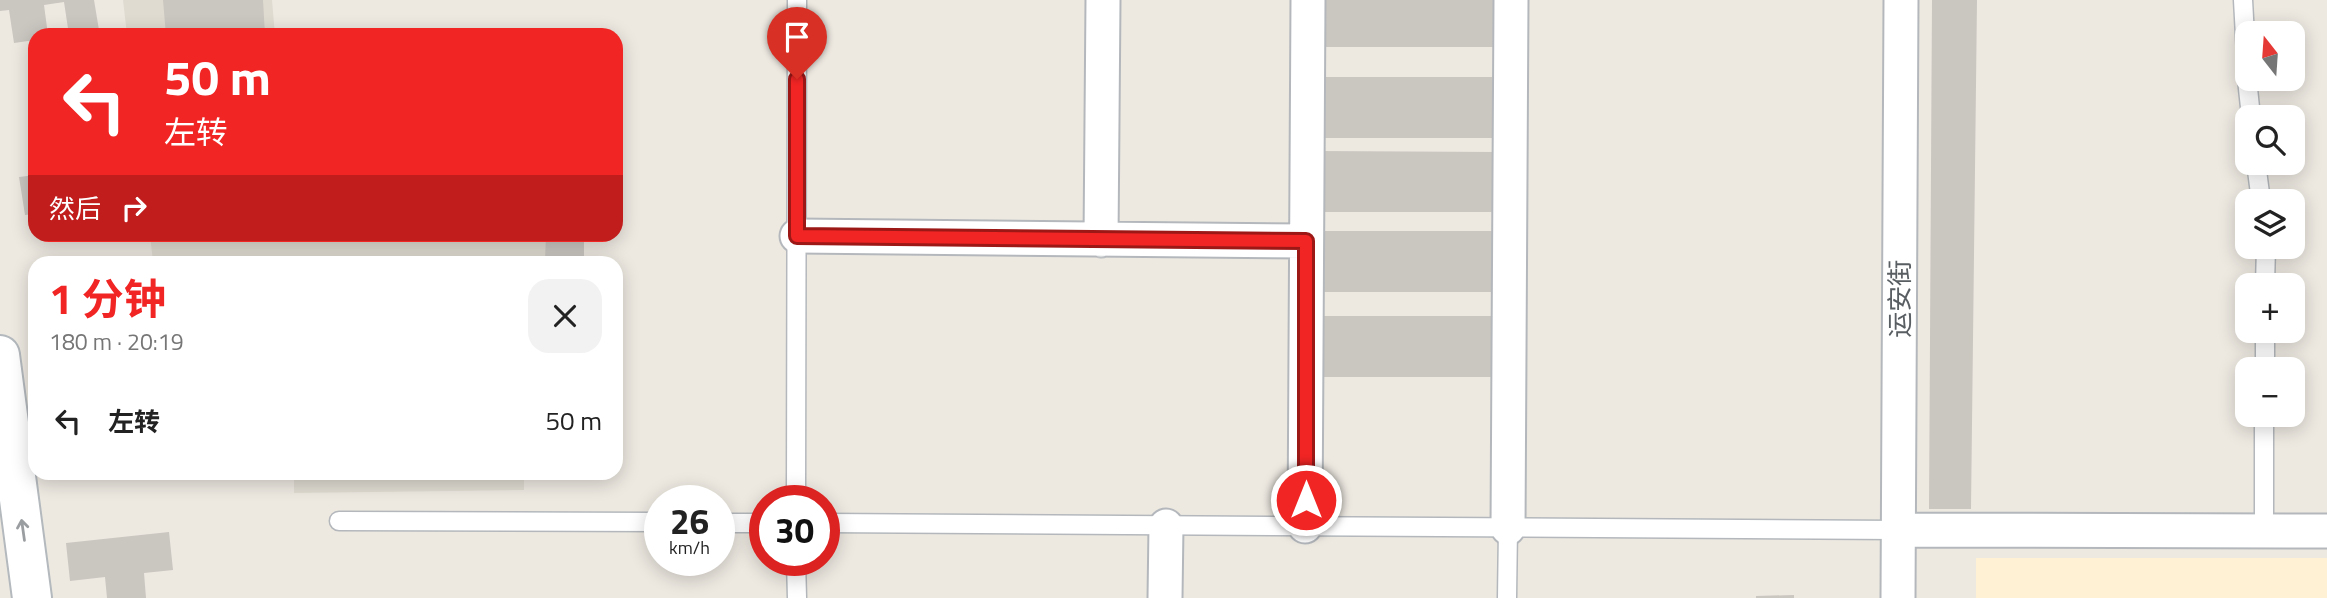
<!DOCTYPE html>
<html lang="zh">
<meta charset="utf-8">
<style>
:root{--surface:#fff;--page:#f2f2f2;--text:#222;--muted:#767676;--accent:#f02524}
body{margin:0;font-family:"Titillium Web","Noto Sans SC",sans-serif;background:var(--page);color:var(--text);height:100vh;display:flex;flex-direction:column;font-size:26px;white-space:nowrap}
*{box-sizing:border-box;margin:0}
p{font-size:23px;color:var(--muted)}
.icon{flex:none;width:38px;height:38px;fill:none;stroke:currentColor;stroke-width:2;stroke-linecap:round;stroke-linejoin:round}
.map{position:relative;flex:1;overflow:hidden}
.side{position:absolute;left:28px;top:256px;width:595px;height:224px;display:flex;flex-direction:column;background:var(--surface);border-radius:21px;box-shadow:0 4px 18px #0003}
.side>*{flex:none}
.hud{position:absolute;left:28px;top:28px;width:595px;height:214px;border-radius:21px;box-shadow:0 4px 18px #0003;background:#f02524;color:#fff;overflow:hidden}
.needle{width:46px;rotate:343deg}
.controls{position:absolute;left:2235px;top:21px;display:grid;gap:14px}
.controls a{display:grid;place-items:center;width:70px;height:70px;border-radius:14px;background:var(--surface);box-shadow:0 4px 18px #0003;font-size:35px}
.speed{position:absolute;left:644px;top:485px;display:flex;gap:14px;font-size:35px;font-weight:700;text-align:center}
.speed>*{display:grid;place-content:center;width:91px;height:91px;border-radius:50%;background:var(--surface);box-shadow:0 4px 18px #0003;line-height:1}
.speed small{font-size:18px;font-weight:400}
.speed .limit{border:10px solid #d22;background:#fff;color:#111}
.pin{position:absolute;display:grid;place-items:center;width:60px;height:60px;color:#fff;margin:-72px -30px;border-radius:50% 50% 50% 0;rotate:-45deg;box-shadow:0 0 7px #0007}
.pin .icon{rotate:45deg}
.me{position:absolute;width:77px;margin:-38px;rotate:0deg;stroke-linejoin:round;filter:drop-shadow(0 0 5px #0008)}
.turn{display:flex;align-items:center;gap:24px;height:147px;padding:0 21px;font-size:32px}
.turn .icon{width:91px;height:91px;stroke-width:2.5}
.turn b{display:block;font-size:49px;line-height:60px}
.then{display:flex;align-items:center;height:66px;padding:0 21px;background:#0003;gap:14px;font-size:26px}
.round{display:grid;place-items:center;flex:none;width:74px;height:74px;border-radius:21px;background:var(--page)}
.overview{display:flex;align-items:center;justify-content:space-between;height:119px;padding:0 21px}
h1{font-size:42px;font-weight:700;line-height:52px;color:var(--accent)}
ul{padding:0;list-style:none}
li{display:flex;align-items:center;gap:21px;height:91px;padding:0 21px}
li div{flex:1}
li b{display:block;font-size:26px}
li em{font-style:normal}
.map>svg:first-child{display:block}
</style>
<div class="map">
<svg width="2327" height="598" viewBox="0 0 2327 598">
<rect width="100%" height="100%" fill="#ede9e1"/>
<path fill="#fff2d4" d="M1976,558H2327V598H1976Z"/>
<path fill="#dfdbd1" d="M123,0H272L275,35H127Z
M150,235H583V262H153Z
M294,473H524V490L294,493Z"/>
<path fill="#cac6c0" d="M0,0H94L99,30L69,35L64,2L44,5L48,35H35V40L14,43L9,10L0,11Z
M163,0H263L265,35H166Z
M1317,0H1499L1498,47H1317Z
M1932,0H1977L1971,509H1929Z
M1316,77H1498V138H1316Z
M1316,151L1497,152V212H1316Z
M35,175V214L25,215L19,177Z
M1315,231H1496V292H1315Z
M546,234H584V262H545Z
M1313,316H1495V377H1313Z
M169,532L173,570L144,573L146,598H107L105,577L70,581L66,543Z
M1794,595V598H1756V596Z"/>
<g fill="none" stroke-linecap="round" stroke-linejoin="round">
<g stroke="#b4b8bc" stroke-width="21">
<path id="lane" d="M2243,0L2247,73
M2247,79L2251,117
M2256,163L2261,201
M2265,285L2266,247
M2265,369V331
M796,500L797,0
M339,521L660,522
M719,523H765
M824,523L1898,530
M2264,531V415
M796,560L797,598
M1507,598L1508,528"/>
</g>
<g stroke="#b4b8bc" stroke-width="37">
<path id="street" d="M797,236L1306,241
M1101,240L1103,0
M1305,526L1308,0
M1508,528L1511,0
M1898,530L2327,531
M1165,598L1166,526
M1898,598L1901,0"/>
</g>
<g stroke="#b4b9be" stroke-width="42">
<path id="secondary" d="M0,355L32,598"/>
</g>
<use href="#lane" stroke="#fff" stroke-width="18"/>
<use href="#street" stroke="#fff" stroke-width="33"/>
<use href="#secondary" stroke="#fff" stroke-width="38"/>
</g>
<defs><path id="oneway-shaft" d="M-6 0H5M1.5-3L5.5 0L1.5 3" fill="none" stroke-width="1.6" stroke-linecap="round" stroke-linejoin="round" transform="scale(1.75)"/></defs>
<use stroke="#9b9ea1" href="#oneway-shaft" transform="translate(23 530) rotate(-98)"/>
<g fill="none" stroke-linecap="round" stroke-linejoin="round">
<g stroke="#9c1817" stroke-width="18">
<path id="route" d="M797,79V236L1306,241V500"/>
</g>
<use href="#route" stroke="#f02524" stroke-width="12"/>
</g>
<g text-anchor="middle" dominant-baseline="central" stroke-width="5" stroke-linejoin="round" paint-order="stroke">
<g font-size="26" fill="#595e62" stroke="#fff">
<text transform="translate(1899 299) rotate(-90)">运安街</text>
</g>
</g>
</svg>
<div class="controls">
<a><svg class="needle" viewBox="-14 -14 28 28"><path d="M0-13l5 13h-10z" fill="#e53935"/><path d="M0 13l5-13h-10z" fill="#767676"/></svg></a>
<a><svg class="icon" aria-label="search" viewBox="0 0 24 24"><circle cx="10" cy="10" r="6"/><path d="M15 15l6 6"/></svg></a>
<a><svg class="icon" aria-label="layers" viewBox="0 0 24 24"><path d="M12 4l9 5-9 5-9-5zM3 14l9 5 9-5"/></svg></a>
<a>+</a>
<a>−</a>
</div>
<div class="speed"><div>26<small>km/h</small></div><div class="limit">30</div></div>
<div class="pin" style="left:797px;top:79px;background:#d93025"><svg class="icon" aria-label="arrive" viewBox="0 0 24 24"><path d="M6 21V4h12l-3 4 3 4H6"/></svg></div>
<svg class="me" style="left:1306px;top:500px" viewBox="-20 -20 40 40"><circle r="17" fill="#f02524" stroke="#fff" stroke-width="3"/><path d="M0-11L8 9 0 5-8 9z" fill="#fff"/></svg>
<div class="hud">
<div class="turn"><svg class="icon" aria-label="left" viewBox="0 0 24 24"><path d="M17 20v-9H6M10 6l-5 5 5 5"/></svg><div><b>50 m</b>左转</div></div>
<div class="then">然后<svg class="icon" aria-label="right" viewBox="0 0 24 24"><path d="M7 20v-9h11M14 6l5 5-5 5"/></svg></div>
</div>
<section class="side">
<div class="overview"><div><h1>1 分钟</h1><p>180 m · 20:19</p></div><a class="round"><svg class="icon" aria-label="close" viewBox="0 0 24 24"><path d="M6 6l12 12M18 6L6 18"/></svg></a></div>
<ul>
<li><svg class="icon" aria-label="left" viewBox="0 0 24 24"><path d="M17 20v-9H6M10 6l-5 5 5 5"/></svg><div><b>左转</b></div><em>50 m</em></li>
</ul>
</section>
</div>
